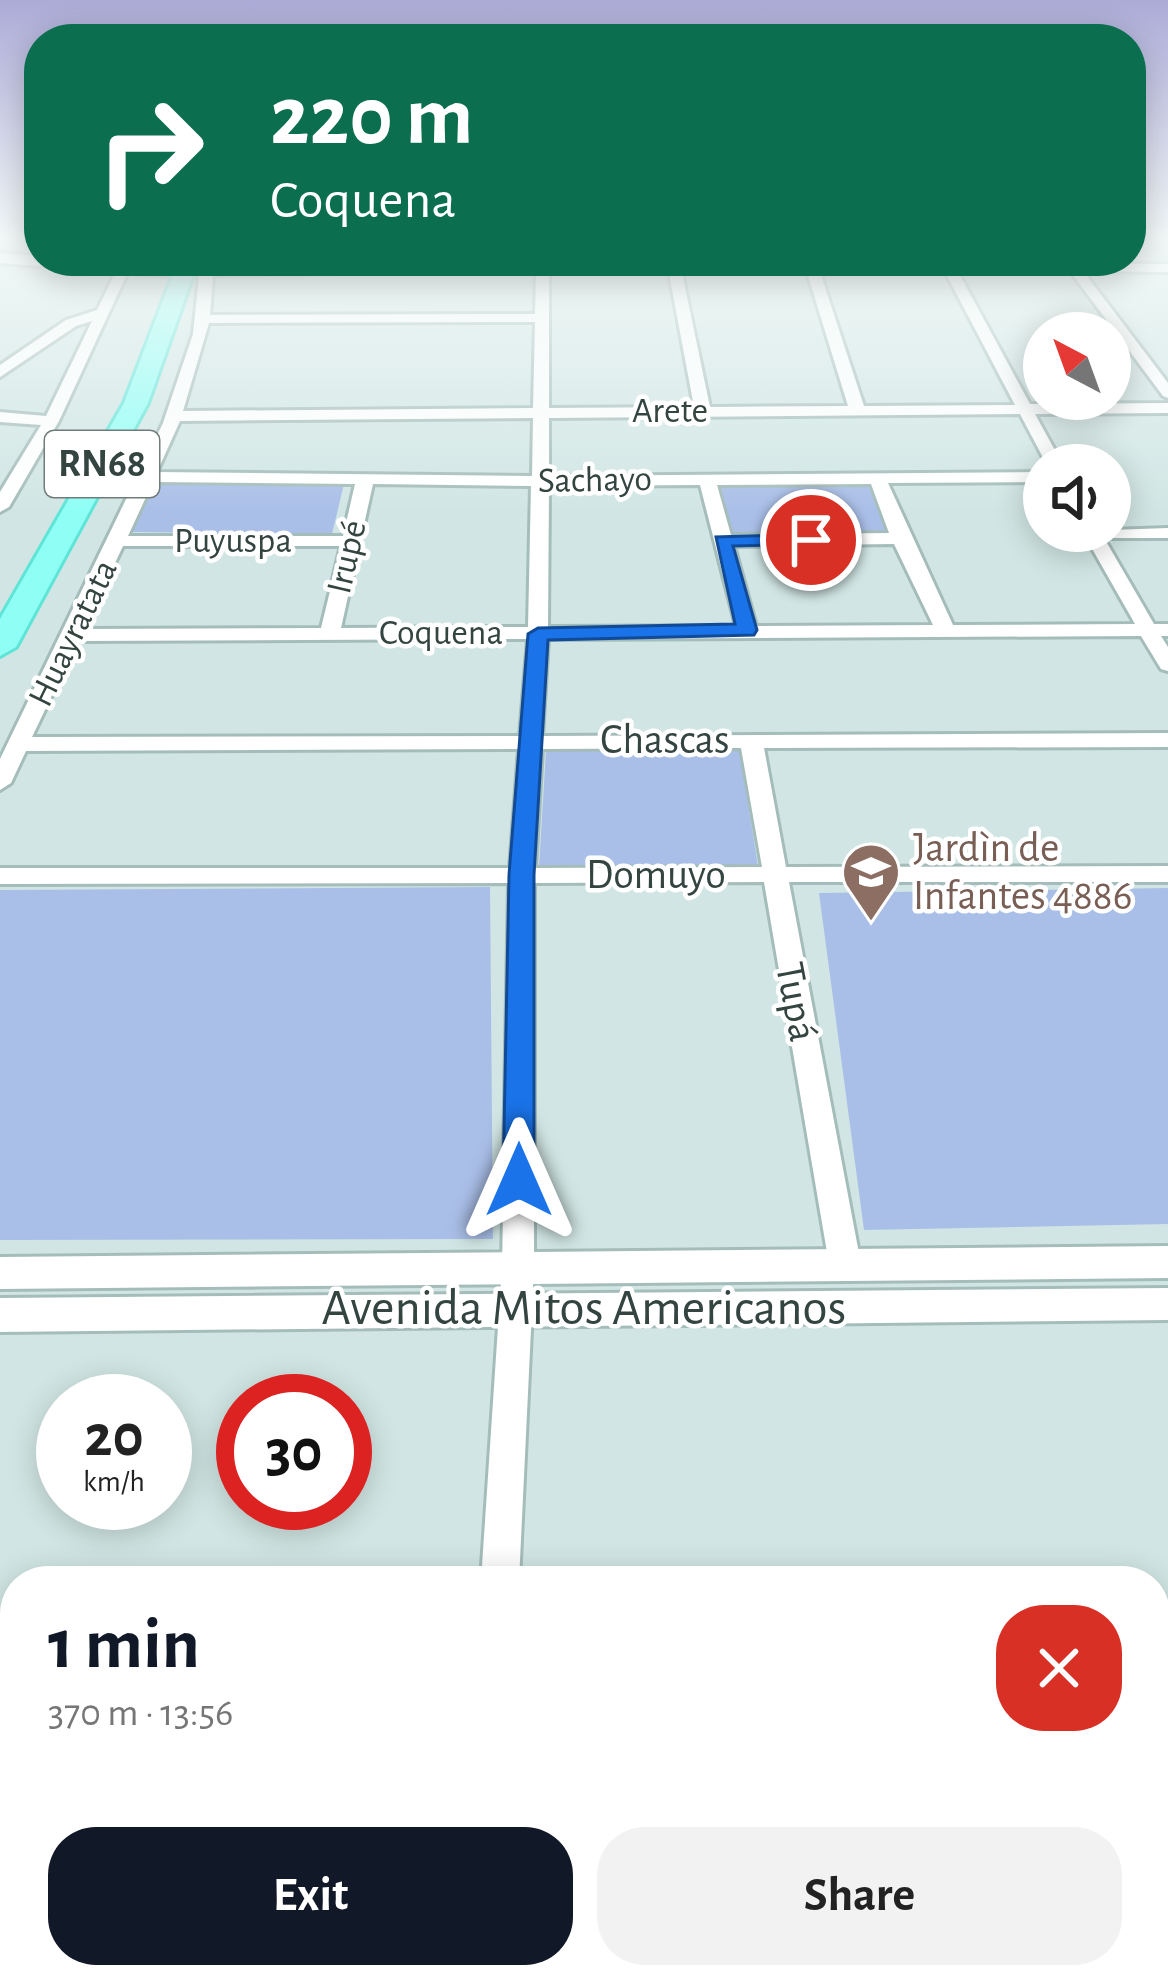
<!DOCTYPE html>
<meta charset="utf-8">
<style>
:root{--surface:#fff;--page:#f2f2f2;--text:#222;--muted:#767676;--accent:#111827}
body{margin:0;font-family:"Alegreya Sans",sans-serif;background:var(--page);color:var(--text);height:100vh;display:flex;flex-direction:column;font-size:45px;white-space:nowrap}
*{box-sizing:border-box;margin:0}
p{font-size:39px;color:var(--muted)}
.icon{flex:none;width:66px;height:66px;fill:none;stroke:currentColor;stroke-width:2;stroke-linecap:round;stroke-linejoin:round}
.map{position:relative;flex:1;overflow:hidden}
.sheet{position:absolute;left:0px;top:1566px;width:1170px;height:423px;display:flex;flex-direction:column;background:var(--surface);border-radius:48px 48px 0 0;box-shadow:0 6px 30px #0003}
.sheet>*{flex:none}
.top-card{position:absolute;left:24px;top:24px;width:1122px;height:252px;border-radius:48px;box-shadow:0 6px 30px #0003;background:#0b6e4f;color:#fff;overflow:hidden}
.needle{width:78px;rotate:319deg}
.fabs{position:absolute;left:1023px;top:312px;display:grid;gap:24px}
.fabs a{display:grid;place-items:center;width:108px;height:108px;border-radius:50%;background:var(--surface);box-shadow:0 6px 30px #0003;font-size:60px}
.speed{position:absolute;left:36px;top:1374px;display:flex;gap:24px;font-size:60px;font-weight:700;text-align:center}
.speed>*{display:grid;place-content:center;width:156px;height:156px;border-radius:50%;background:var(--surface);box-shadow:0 6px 30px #0003;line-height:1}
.speed small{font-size:30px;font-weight:400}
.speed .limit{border:18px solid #d22;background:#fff;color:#111}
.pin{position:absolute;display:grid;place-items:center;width:102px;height:102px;color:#fff;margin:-51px;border:6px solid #fff;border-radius:50%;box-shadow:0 3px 12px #0007}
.me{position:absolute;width:132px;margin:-66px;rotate:0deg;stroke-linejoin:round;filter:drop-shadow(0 0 9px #0008)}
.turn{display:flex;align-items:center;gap:42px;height:252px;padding:0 48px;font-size:54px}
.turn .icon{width:156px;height:156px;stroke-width:2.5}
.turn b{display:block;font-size:84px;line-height:102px}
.round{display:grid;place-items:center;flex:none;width:126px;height:126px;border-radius:48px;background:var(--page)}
.headline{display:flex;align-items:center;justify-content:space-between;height:204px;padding:0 48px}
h1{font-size:72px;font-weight:600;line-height:90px;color:var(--accent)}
.primary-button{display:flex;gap:24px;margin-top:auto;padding:24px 48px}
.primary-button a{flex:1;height:138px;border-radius:48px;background:var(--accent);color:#fff;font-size:48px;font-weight:600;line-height:138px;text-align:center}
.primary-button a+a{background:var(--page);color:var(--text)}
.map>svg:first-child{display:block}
</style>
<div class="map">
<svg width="1168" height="1987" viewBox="0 0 1168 1987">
<rect width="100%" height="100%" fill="#e3f2f0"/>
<path fill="#d1e6e4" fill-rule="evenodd" d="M0,234H39V261H1131V234H1168V1987H0ZM1044,333H1110V399H1044ZM1044,465H1110V531H1044ZM63,1401H165V1503H63ZM243,1401H345V1503H243ZM15,1581H1155V1974H15Z"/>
<path fill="#aabfe8" d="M869,480L888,535L731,534L718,481Z
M156,483L344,484L332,534L131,532Z
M739,746L758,866L539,867L546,750Z
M490,887L493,1239L0,1240V890Z
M1168,888V1224L864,1230L819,893Z
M1155,1644H1168V1987H988L986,1974H1155Z"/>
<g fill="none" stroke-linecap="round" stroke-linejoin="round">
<g stroke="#a5bdba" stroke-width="6">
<path id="minor" d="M121,261H133L59,421L9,507L0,512V492L41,425L0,422V412L46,416L92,321L76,326L0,377V365L66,320L97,310Z
M543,261L1168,264V272L1083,271L1168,383V398L1163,396L1070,271L957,270L1030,404L1168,403V413L1035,414L1063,465H1047L1020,414L549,418V476L1044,472V482L888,483L953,625L1135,624L1082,531L1168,528V538H1104L1154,624H1168V636H1161L1168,647V671L1161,669L1141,636L548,639L542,736L1168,733V747L764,748L786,867L1168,866V882H789L861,1264L856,1273L845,1277L834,1273L829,1264L764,882L534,883V1267L519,1581H481L502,1267L509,883L0,884V868H510L519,749L26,751L11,783L0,790V759L163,423L193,334L199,276L180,275V269ZM653,268H668L694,407L549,408V270ZM681,268L806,269L848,406L710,407ZM819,269L944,270L1015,405L864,406ZM536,270L535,314L210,315L213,275ZM535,322L533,408L183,411L209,323ZM533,418L532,476L157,472L180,421ZM153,482L355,484L343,536H128ZM373,484L531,486L528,627L341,628ZM871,484L889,533L731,535L717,485ZM700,485L736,626L548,627L549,486ZM894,544L933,625L756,626L734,546ZM123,546H341L321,628L84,629ZM528,639L520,736L32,737L78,641ZM741,748L762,867L535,868L542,749Z
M1155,1608H1168V1646H1155Z
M0,1622H15V1660H0Z
M461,1974H507V1987H461Z
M931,1974H977L980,1987H934Z"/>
</g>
<g stroke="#a5bdba" stroke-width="6">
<path id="tertiary" d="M0,253L39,256V261L185,267L193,272L185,277L0,263Z
M1168,1246V1278L0,1289V1257Z
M1168,1288V1320L0,1332V1298Z"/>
</g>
<g stroke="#5ee5d8" stroke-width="6">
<path id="primary" d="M178,261H198L148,403L16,647L0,656V619L124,403Z"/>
</g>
<use href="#minor" fill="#fff" fill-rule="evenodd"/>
<use href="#tertiary" fill="#fff" fill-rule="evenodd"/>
<use href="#primary" fill="#8ffff6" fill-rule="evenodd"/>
</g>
<linearGradient id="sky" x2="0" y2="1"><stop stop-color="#ababd7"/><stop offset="0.46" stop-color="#f2f9f8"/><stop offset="1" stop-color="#f2f9f8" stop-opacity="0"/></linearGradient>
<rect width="1168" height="513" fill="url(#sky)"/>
<path fill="#1a73e8" stroke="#114b97" stroke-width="3" d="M811,534L818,536V544L733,546L757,630L754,635L548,640L534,875V1180L530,1188H508L503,1180L509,875L528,634L538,628L735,624L716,537Z"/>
<defs>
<g id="school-pin" transform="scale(3)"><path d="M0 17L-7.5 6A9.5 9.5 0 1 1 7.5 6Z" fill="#8d6e63" stroke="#fff"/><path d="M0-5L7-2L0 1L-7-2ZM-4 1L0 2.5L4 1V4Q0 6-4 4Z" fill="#fff"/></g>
</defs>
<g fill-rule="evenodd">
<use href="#school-pin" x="871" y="872"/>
</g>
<g text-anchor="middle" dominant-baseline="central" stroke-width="9" stroke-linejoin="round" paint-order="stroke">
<g font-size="36" fill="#334441" stroke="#fff">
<text x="670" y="411">Arete</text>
<text transform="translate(595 480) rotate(-1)">Sachayo</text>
<text x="233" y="541">Puyuspa</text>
<text transform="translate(347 557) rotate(-77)">Irupé</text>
<text transform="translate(73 633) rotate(-64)">Huayratata</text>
<text x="441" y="633">Coquena</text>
</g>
<rect fill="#fff" stroke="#707c7a" stroke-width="3" x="45" y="431" width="114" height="66" rx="9"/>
<g font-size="39" font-weight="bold" fill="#334441">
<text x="102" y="464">RN68</text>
</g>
<g font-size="42" fill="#334441" stroke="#fff">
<text x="665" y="740">Chascas</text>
<text x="656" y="875">Domuyo</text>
<text transform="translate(796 1002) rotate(79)">Tupá</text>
</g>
<g font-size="42" fill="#785e54" stroke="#fff" text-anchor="start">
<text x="913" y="848">Jardìn de<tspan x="913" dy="48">Infantes 4886</tspan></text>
</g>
<g font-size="51" fill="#334441" stroke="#fff">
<text x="584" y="1308">Avenida Mitos Americanos</text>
</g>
</g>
</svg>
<div class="fabs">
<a><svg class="needle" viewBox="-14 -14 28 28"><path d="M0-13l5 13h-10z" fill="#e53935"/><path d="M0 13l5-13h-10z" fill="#767676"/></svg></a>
<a><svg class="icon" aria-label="sound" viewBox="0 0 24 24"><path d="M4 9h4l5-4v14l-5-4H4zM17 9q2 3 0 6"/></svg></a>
</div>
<div class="speed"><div>20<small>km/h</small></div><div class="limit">30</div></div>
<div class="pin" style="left:811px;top:540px;background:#d93025"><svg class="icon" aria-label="arrive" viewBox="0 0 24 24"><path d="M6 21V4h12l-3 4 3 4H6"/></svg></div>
<svg class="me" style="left:519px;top:1180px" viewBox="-20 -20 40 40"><path d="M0-17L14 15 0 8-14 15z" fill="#1a73e8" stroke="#fff" stroke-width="4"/></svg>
<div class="top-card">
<div class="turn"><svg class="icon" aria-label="right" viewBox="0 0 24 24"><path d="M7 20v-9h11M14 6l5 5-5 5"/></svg><div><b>220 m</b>Coquena</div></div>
</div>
<section class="sheet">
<div class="headline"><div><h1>1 min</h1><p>370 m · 13:56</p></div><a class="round" style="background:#d93025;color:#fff"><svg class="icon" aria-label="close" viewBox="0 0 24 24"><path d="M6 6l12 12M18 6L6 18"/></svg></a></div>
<div class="primary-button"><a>Exit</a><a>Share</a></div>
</section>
</div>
